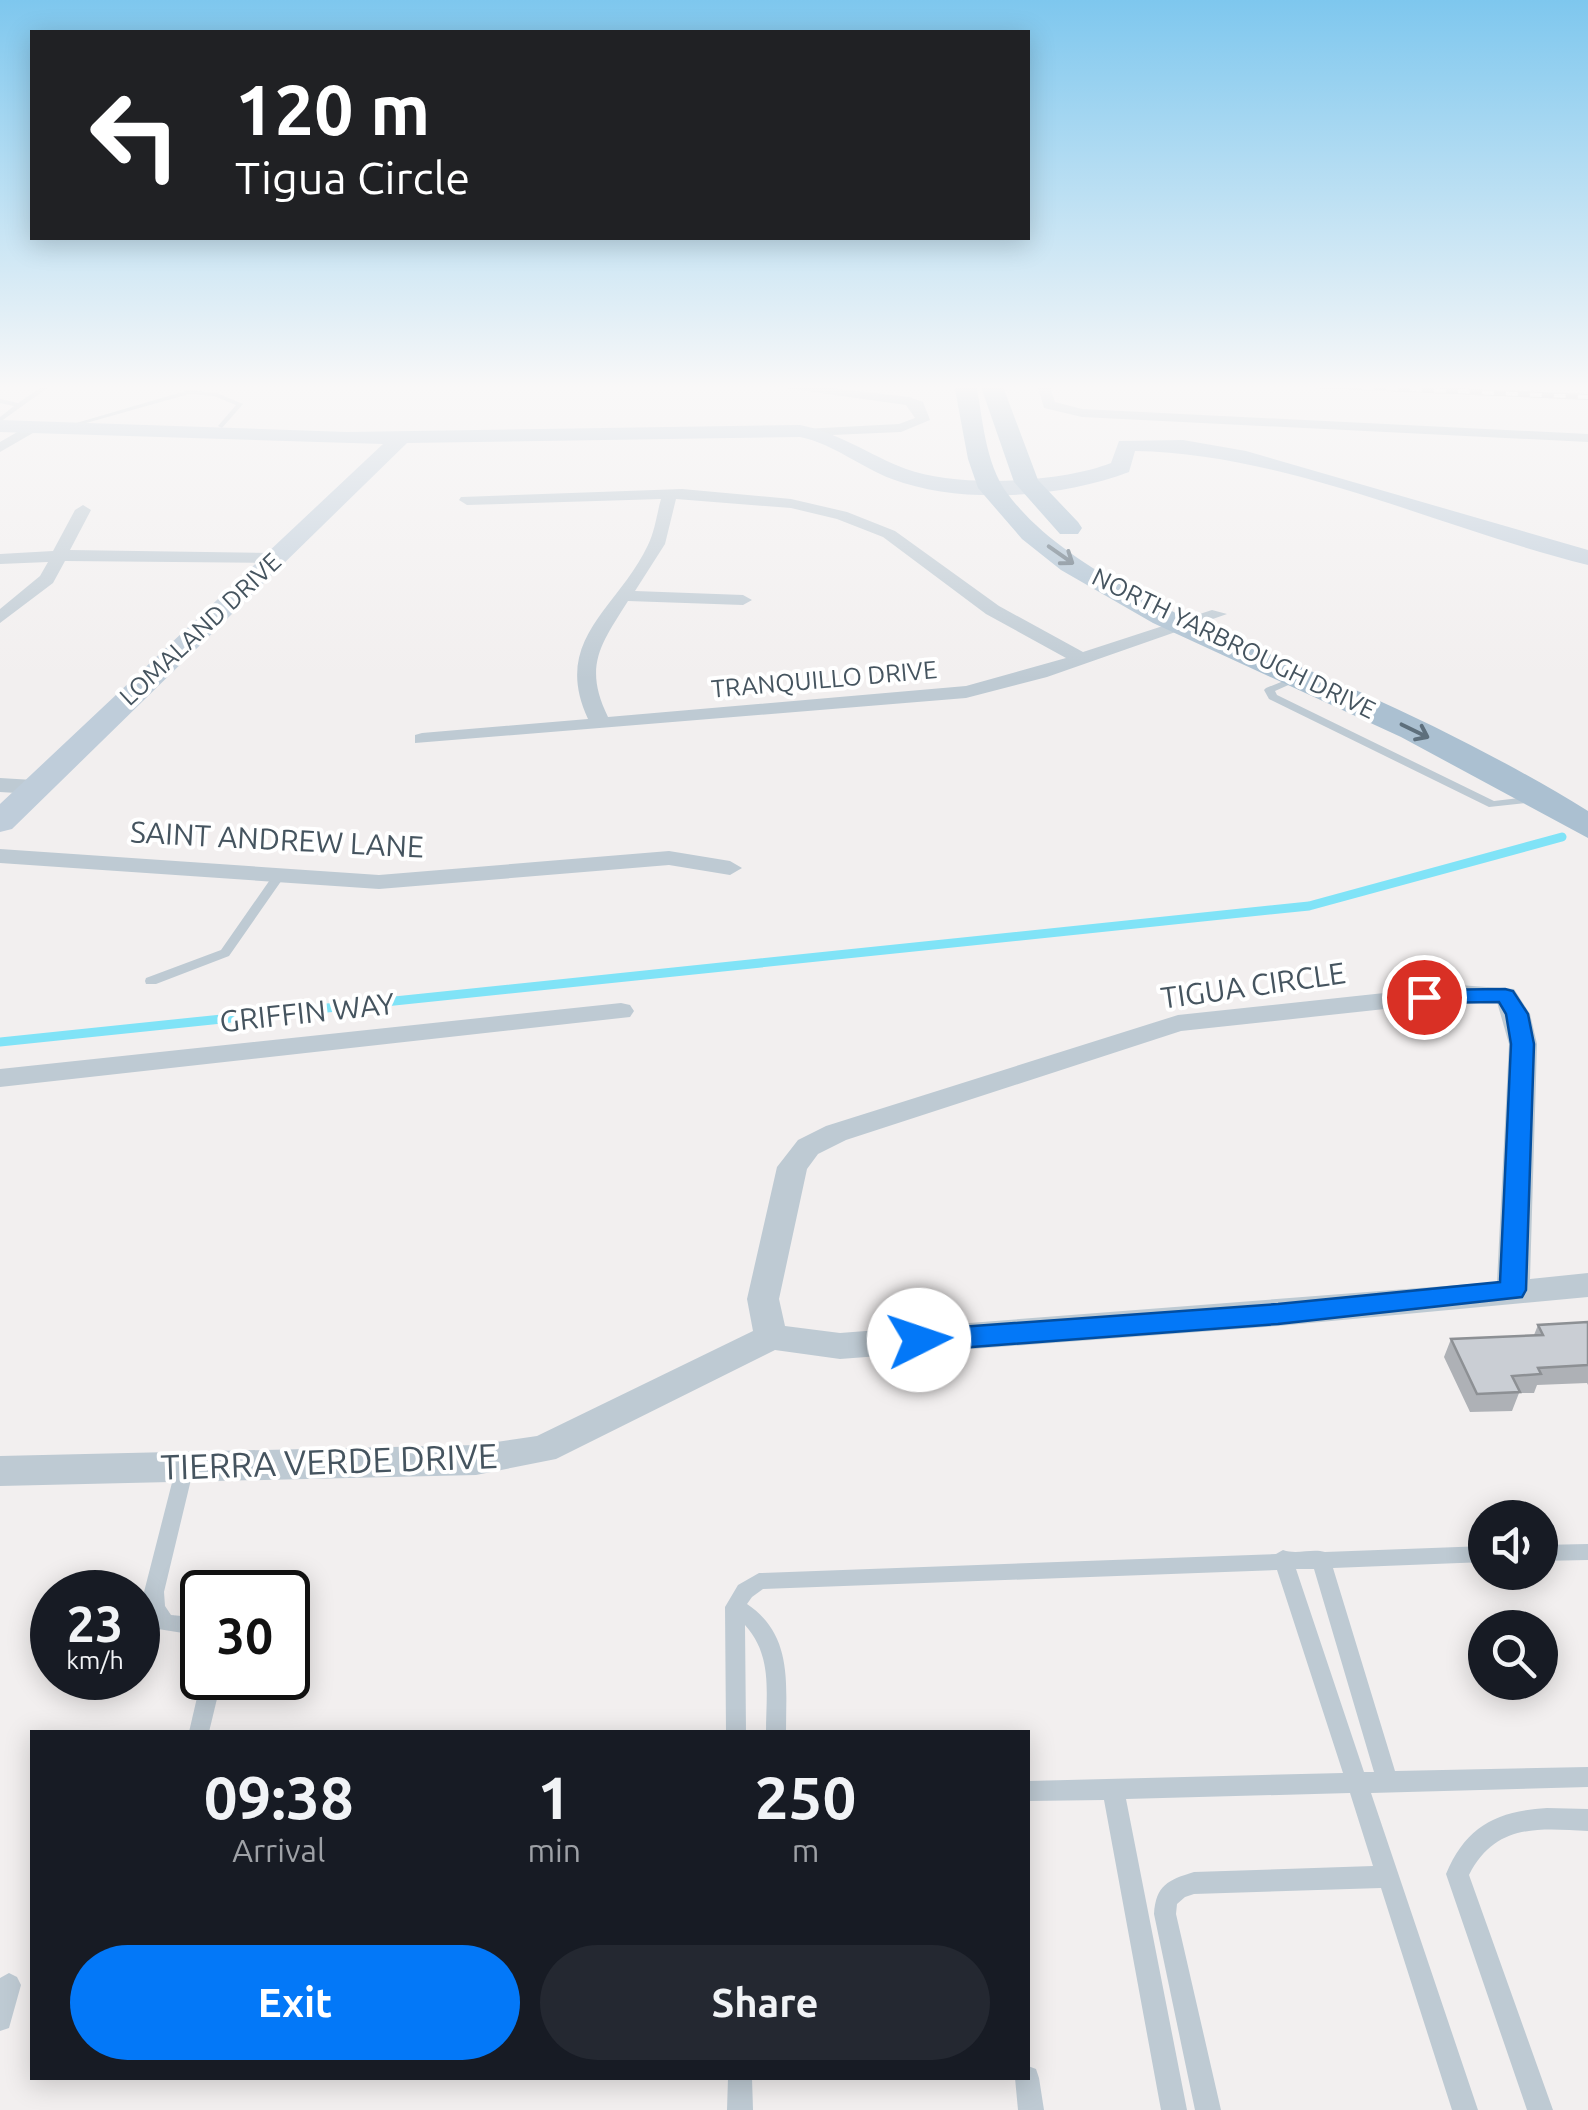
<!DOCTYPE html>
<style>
:root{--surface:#171b24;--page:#242831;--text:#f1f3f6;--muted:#9ea1a6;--accent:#0378f8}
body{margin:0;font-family:Ubuntu,sans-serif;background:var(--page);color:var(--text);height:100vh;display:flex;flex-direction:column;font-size:38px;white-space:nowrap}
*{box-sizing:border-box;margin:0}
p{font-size:32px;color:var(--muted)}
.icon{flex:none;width:55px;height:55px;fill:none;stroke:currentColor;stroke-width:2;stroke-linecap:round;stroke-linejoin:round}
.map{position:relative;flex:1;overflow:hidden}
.drawer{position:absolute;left:30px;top:1730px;width:1000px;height:350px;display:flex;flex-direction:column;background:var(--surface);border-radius:0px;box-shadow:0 5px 25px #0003}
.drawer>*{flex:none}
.banner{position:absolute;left:30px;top:30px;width:1000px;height:210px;border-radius:0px;box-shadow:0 5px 25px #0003;background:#202124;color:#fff;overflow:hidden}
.buttons{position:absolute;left:1468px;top:1500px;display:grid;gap:20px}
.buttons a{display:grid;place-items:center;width:90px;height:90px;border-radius:50%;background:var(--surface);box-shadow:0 5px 25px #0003;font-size:50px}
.speed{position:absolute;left:30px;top:1570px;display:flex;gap:20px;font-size:50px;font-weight:700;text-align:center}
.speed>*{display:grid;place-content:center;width:130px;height:130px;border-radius:50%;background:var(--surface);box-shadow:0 5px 25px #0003;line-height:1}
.speed small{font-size:25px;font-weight:400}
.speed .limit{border:5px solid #111;border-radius:15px;background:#fff;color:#111}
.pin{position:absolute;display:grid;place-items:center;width:85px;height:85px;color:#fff;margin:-42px;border:5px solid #fff;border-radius:50%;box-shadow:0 2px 10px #0007}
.me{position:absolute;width:110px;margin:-55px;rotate:86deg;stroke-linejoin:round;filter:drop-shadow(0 0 8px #0008)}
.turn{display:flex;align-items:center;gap:35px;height:210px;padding:0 40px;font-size:45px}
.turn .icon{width:130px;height:130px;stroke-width:2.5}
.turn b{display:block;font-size:70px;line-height:85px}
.eta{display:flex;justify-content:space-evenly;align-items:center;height:170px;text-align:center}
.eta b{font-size:60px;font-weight:700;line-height:70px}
.action{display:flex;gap:20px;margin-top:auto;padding:20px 40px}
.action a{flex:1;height:115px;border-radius:60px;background:var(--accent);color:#fff;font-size:40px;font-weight:700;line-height:115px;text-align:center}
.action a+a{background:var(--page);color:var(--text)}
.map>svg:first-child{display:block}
</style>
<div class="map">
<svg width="1588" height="2110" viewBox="0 0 1588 2110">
<rect width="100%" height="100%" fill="#f2efef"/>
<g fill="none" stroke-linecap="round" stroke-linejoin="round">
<path stroke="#80e3f7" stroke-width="9" d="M0,1042L1309,906L1562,837"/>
<path fill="#becad3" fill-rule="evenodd" d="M46,384H53L0,422V417L14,406L0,403V399L18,403Z
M189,390L217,393L243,404L222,428L218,426L236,405L214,396L189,394L72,427L66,426Z
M1296,676L1304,678L1275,691L1277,695L1494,801L1536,796L1542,799L1536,802L1489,807L1269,699L1264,690L1266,688Z
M278,873L284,877L229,956L156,984H146L145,981L146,978L221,950L274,874Z
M185,1460L191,1462L194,1467L164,1592L165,1606L171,1615L202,1618V1636L158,1629L145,1608L144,1592L176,1467L179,1462Z
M1588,1544V1560L1540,1561V1545Z
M1485,1546V1562L1333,1568L1395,1771L1588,1767V1787L1371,1793L1478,2110H1452L1381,1888L1194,1894L1185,1897L1177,1904L1176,1914L1221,2110H1195L1154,1914C1156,1885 1168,1880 1194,1872L1373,1866L1350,1793L1126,1799L1187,2110H1161L1104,1800L1028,1801V1781L1343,1773L1277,1570L763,1589L752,1597L747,1604C793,1635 786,1683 786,1732H766C766,1693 773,1656 745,1625L746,1732H726L725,1607L738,1585L759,1573L1276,1554L1283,1550C1297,1555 1312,1548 1325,1552ZM1296,1569H1314L1374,1772H1364Z
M202,1676L222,1678L209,1732H189Z
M1547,1808L1588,1809V1831C1537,1828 1495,1824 1469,1875L1553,2110H1527L1446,1874C1466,1826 1497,1811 1547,1808Z
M9,1973L17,1977L21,1985L9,2028L0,2031V1978Z
M1028,2066L1036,2069L1039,2078L1044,2110H1018L1015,2078H1028Z
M728,2078H752L753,2110H727Z"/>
<path fill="#becad3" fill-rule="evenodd" d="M756,384H797L909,397L923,402L930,420L901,432L809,436L804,429L899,424L915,418L906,405Z
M1037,384H1049L1055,402L1082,409L1588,434V442L1082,417L1044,408Z
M33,423L45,426L0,452V442Z
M682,489L791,499L847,512L895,531L999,606L1083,652L1212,610L1227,614L1047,677L966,698L415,743V735L422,733L588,719C551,639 618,609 648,545C655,531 657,513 661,499L467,505L459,500L461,497ZM676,499L791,508L837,519L883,537L986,614L1066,658L966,686L608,717C583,666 601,644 628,601L743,605L752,600L743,595L635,591L665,544Z
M83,505L91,510L70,550L274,553L282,558L274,563L65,561L53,583L0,623V609L40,576L48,562L0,564V554L53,551L75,510Z
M0,778L33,780L44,787L33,794L0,792Z
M0,849L379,875L669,851L730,861L742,868L730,875L669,865L379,889L0,863Z
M1459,985L1514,989L1530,1014L1537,1044L1530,1279L1588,1273V1297L1278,1326L840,1359L775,1350L556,1459L476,1475L0,1486V1456L476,1445L537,1436L753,1331L747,1299L777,1167L798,1140L826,1126L1178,1015ZM1459,1001L1497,1002L1509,1044L1497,1282L840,1333L785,1326L779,1299L807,1169L818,1154L846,1140L1181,1031Z
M621,1003L630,1005L634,1011L630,1017L0,1087V1069Z"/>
<path fill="#bfcdda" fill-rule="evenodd" d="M0,420L347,432L800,425C840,433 869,455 906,469C957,488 1060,483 1111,463L1119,441L1183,440L1246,451L1588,550V565C1439,528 1290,454 1135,451L1129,472C1061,498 961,505 892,479C860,467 834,444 800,437L407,443L12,829L0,832V804L383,444L0,432Z"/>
<path fill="#abc0d1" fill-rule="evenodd" d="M954,384H976C983,419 985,463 1007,493C1076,587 1255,645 1360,692C1438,727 1515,766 1588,811V838L1401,737L1153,623L1061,570L1022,539L978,488L968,459Z
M980,384H1002L1038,480L1078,522L1082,528L1078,534H1060L1014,482Z"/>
<g stroke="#b0b4ba" stroke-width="6">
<path id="rail" d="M1290,384L1588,397"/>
</g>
<use href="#rail" stroke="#fff" stroke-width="4" stroke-dasharray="12" stroke-linecap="butt"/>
</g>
<path fill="#aeb1b6" d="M1588,1322V1385L1587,1383L1537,1385L1534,1393H1519L1512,1411L1470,1412L1444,1357L1451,1339L1534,1335L1538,1325Z"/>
<path fill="#caced4" stroke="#8d9094" stroke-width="2.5" d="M1588,1322V1365L1538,1368L1541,1374L1512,1376L1520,1392L1477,1394L1451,1339L1543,1335L1538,1325Z"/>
<defs><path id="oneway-shaft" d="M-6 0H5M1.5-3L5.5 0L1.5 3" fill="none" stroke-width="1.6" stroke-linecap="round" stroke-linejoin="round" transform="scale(2.5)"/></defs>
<g stroke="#5e6f7c">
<use href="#oneway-shaft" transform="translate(1061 555) rotate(35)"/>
<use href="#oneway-shaft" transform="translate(1415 731) rotate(26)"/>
</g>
<linearGradient id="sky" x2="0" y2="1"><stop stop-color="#7ec7ee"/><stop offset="0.57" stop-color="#f9f8f8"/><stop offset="1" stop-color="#f9f8f8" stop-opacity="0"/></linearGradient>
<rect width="1588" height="679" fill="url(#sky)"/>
<path fill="#0378f8" stroke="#024ea1" stroke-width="2.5" d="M1505,989L1513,991L1528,1014L1534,1044L1526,1290L1522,1297L1278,1324L919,1351L909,1348L905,1340L919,1330L1278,1304L1500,1282L1511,1044L1506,1014L1499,1002L1424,1003L1413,997L1424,990Z"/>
<g text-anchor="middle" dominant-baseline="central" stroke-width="8" stroke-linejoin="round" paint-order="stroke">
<g font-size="25" fill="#45545f" stroke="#fff">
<text transform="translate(200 629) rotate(-43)">LOMALAND DRIVE</text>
<text transform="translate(1234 643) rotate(26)">NORTH YARBROUGH DRIVE</text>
<text transform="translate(824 679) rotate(-5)">TRANQUILLO DRIVE</text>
</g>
<g font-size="30" fill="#45545f" stroke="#fff">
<text transform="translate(277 839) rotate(3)">SAINT ANDREW LANE</text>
<text transform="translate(1253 985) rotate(-8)">TIGUA CIRCLE</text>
<text transform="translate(307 1012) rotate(-6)">GRIFFIN WAY</text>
</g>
<g font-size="35" fill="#45545f" stroke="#fff">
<text transform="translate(329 1461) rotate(-2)">TIERRA VERDE DRIVE</text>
</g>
</g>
</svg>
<div class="buttons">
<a><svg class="icon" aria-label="sound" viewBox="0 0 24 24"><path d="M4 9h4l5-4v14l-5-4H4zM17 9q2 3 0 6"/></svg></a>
<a><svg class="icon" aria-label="search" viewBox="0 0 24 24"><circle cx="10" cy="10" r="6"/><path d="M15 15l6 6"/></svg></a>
</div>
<div class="speed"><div>23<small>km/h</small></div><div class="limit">30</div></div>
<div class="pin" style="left:1424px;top:997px;background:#d93025"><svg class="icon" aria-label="arrive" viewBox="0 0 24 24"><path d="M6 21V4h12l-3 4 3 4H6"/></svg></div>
<svg class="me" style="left:919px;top:1340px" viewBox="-20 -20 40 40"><circle r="19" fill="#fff"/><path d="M0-13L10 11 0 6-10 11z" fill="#0378f8"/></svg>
<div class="banner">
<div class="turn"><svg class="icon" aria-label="left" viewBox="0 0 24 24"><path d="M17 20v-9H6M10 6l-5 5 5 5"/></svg><div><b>120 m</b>Tigua Circle</div></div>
</div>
<section class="drawer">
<div class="eta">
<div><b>09:38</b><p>Arrival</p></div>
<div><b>1</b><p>min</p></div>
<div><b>250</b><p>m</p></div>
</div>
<div class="action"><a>Exit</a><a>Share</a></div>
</section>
</div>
